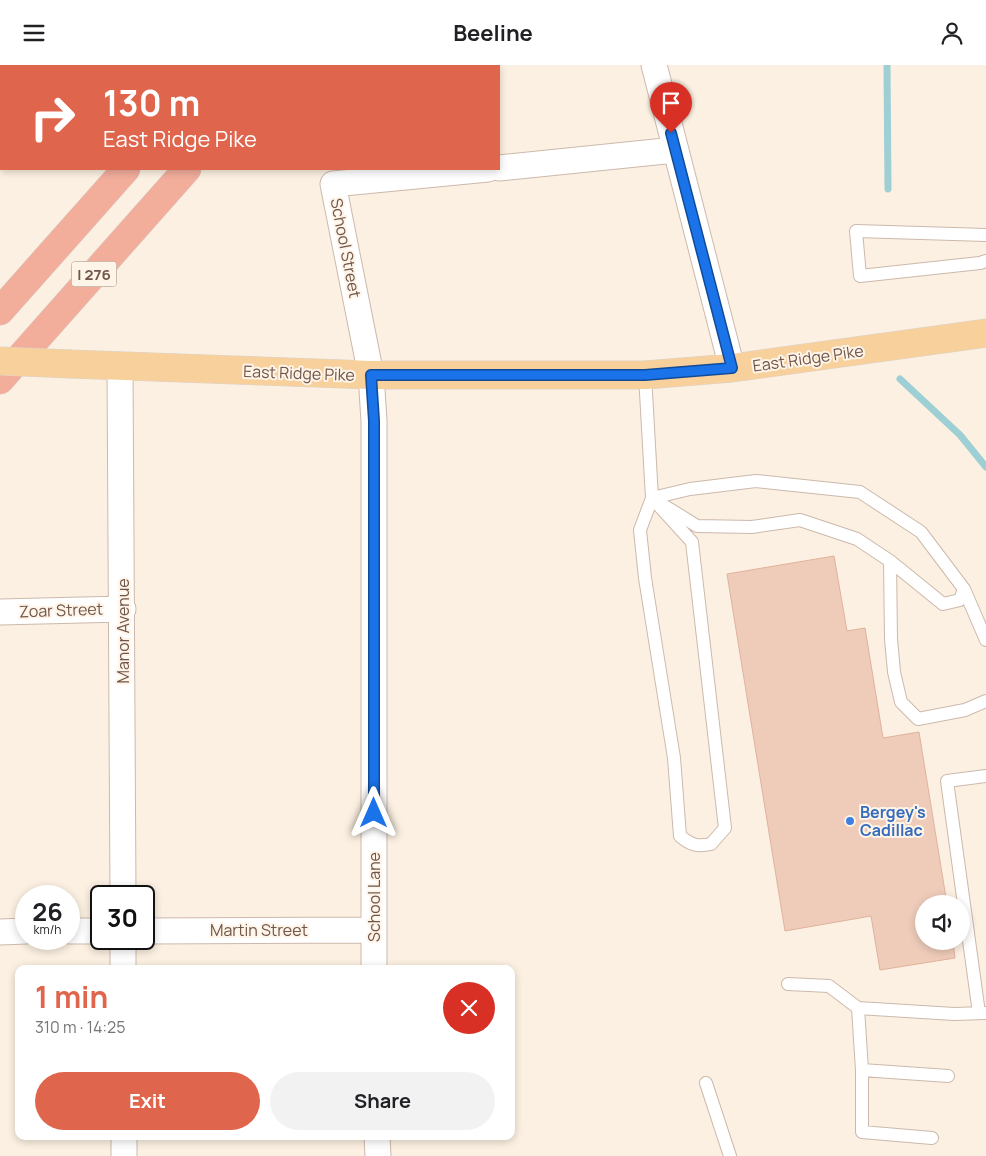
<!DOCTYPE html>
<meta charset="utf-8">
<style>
:root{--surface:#fff;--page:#f2f2f2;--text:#202124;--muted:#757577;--accent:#df654c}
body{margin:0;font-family:Manrope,sans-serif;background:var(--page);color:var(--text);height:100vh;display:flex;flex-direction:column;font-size:19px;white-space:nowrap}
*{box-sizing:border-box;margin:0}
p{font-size:16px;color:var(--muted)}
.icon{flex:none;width:28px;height:28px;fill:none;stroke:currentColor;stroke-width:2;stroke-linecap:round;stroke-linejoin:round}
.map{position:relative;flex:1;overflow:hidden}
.details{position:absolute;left:15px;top:900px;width:500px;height:175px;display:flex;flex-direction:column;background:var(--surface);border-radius:10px;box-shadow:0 2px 8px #0003}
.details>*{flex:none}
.top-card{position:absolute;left:0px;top:0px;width:500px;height:105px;box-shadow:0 2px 8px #0003;background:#df654c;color:#fff;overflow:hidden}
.controls{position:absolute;left:915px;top:830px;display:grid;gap:10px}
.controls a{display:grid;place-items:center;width:55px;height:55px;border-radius:50%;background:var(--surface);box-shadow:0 2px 8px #0003;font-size:25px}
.speed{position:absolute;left:15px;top:820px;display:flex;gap:10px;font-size:25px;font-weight:700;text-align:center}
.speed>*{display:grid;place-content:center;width:65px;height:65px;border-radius:50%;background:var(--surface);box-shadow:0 2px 8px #0003;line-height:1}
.speed small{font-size:12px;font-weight:400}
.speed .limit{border:2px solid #111;border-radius:8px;background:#fff;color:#111}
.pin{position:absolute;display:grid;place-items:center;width:42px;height:42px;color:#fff;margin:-51px -21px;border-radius:50% 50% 50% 0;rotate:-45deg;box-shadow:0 0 5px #0007}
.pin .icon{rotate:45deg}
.me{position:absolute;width:55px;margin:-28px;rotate:0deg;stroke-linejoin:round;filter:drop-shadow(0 0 4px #0008)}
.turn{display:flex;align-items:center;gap:18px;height:105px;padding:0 20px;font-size:22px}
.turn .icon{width:65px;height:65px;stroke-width:2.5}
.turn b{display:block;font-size:35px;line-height:42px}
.round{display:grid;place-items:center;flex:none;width:52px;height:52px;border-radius:26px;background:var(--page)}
.headline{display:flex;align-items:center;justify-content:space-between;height:85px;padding:0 20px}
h1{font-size:30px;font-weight:700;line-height:38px;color:var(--accent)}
.action{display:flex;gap:10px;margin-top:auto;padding:10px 20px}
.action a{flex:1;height:58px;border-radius:30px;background:var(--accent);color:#fff;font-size:20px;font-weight:700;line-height:58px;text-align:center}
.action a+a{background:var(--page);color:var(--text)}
header{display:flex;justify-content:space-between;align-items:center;height:65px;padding:0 20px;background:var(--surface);font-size:22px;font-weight:700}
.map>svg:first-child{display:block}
</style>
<header><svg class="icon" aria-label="menu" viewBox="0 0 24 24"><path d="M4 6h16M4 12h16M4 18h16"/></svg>Beeline<svg class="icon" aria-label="person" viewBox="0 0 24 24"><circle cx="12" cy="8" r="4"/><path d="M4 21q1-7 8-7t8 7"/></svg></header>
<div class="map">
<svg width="986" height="1091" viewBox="0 0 986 1091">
<rect width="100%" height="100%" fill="#fbf0e1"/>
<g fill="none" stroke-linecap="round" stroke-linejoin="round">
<path stroke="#9ecfd4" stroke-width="7" d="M887,0L888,124
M900,314L960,370L986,402"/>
</g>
<path fill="#efccba" stroke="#e0b29c" d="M834,491L847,566L865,563L883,673L919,667L947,839H924V876H953L955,893L880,905L871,851L785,866L727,509Z"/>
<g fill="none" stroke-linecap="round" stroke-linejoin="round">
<g stroke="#cdb9ac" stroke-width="14">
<path id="lane" d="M986,170L856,166L860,211L980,198L986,196
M645,310L652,433L640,465L645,513L674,693L680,771C691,780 697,782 711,779L725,763L692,477L652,433
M652,433L690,424L756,416L860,427L921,467L964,524L960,535L943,539L890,496
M663,440L697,461L752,462L800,455L857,474L890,496L891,574L894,607L901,637L918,654L965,645L986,636
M964,524L986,575
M788,919L829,921L858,943L954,949L986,948
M858,943L862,1005L948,1011
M979,948L947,716L986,711
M862,1005V1067L932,1073
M706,1018L730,1091"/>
</g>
<g stroke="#cdb9ac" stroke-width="27">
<path id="street" d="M654,0L732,303
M499,103L675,85
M120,301L123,831
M0,547L123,544
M69,866H101
M144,866L374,865
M0,867L26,866
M123,874V904
M374,904V356L371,310L333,119L488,104
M124,1071V1091
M377,1071L378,1091"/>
</g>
<g stroke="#dad3d0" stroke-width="29">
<path id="primary" d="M70,299L371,310H645L732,303L986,268"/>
</g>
<g stroke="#dad3d0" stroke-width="29">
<path id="highway" d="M217,1L218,0
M278,1L279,0
M0,246L126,104
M0,315L187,104"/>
</g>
<use href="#lane" stroke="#fff" stroke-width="12"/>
<use href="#street" stroke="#fff" stroke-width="25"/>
<use href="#primary" stroke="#f7d09c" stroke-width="28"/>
<use href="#highway" stroke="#f2ad9b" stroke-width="28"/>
<g stroke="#b2a1c3" stroke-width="5.5">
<path id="rail" d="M15,1L16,0
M0,17L1,15"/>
</g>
<use href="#rail" stroke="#fef4e7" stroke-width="4" stroke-dasharray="11" stroke-linecap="butt"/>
<g stroke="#dad3d0" stroke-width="29" stroke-linecap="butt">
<path id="primary-bridge" d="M0,296L70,299"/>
</g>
<use href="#primary-bridge" stroke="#f7d09c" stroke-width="28"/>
</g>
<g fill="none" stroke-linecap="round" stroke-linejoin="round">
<g stroke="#114b97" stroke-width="12">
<path id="route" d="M374,748V356L371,310H645L732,303L671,68"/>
</g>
<use href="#route" stroke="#1a73e8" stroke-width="9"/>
</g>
<circle fill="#3f7fe0" stroke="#fef4e7" stroke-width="2" cx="850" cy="756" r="5"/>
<g text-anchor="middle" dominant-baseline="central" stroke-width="4" stroke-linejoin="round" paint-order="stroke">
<rect fill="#fef4e7" stroke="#9b8579" stroke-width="1" x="71.5" y="196.5" width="45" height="25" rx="4"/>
<g font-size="15" font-weight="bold" fill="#70554a">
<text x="94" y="209">I 276</text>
</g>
<g font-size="16" fill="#70554a" stroke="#fef4e7">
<text transform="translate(346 183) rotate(79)">School Street</text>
<text transform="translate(808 293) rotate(-8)">East Ridge Pike</text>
<text transform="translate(299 308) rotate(2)">East Ridge Pike</text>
<text transform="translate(61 545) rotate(-2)">Zoar Street</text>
<text transform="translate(123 566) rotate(-90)">Manor Avenue</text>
<text transform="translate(374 832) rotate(-90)">School Lane</text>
<text x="259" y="865">Martin Street</text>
</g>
<g font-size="16" font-weight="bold" fill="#366cbe" stroke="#fef4e7" text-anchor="start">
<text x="860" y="747">Bergey's<tspan x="860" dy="18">Cadillac</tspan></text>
</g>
</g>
</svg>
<div class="controls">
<a><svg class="icon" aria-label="sound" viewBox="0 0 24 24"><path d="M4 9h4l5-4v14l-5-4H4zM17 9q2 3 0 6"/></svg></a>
</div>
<div class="speed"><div>26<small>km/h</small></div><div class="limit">30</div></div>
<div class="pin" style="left:671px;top:68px;background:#d93025"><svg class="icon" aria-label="arrive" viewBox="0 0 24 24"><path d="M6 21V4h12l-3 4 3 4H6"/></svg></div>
<svg class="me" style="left:374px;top:748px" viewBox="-20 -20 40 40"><path d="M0-17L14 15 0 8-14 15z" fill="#1a73e8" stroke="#fff" stroke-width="4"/></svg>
<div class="top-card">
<div class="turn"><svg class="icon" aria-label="right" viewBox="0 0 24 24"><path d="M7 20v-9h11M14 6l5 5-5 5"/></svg><div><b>130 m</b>East Ridge Pike</div></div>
</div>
<section class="details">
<div class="headline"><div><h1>1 min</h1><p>310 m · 14:25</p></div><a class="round" style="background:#d93025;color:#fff"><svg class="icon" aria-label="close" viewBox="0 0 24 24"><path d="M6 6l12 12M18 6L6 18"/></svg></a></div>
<div class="action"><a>Exit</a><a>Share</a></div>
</section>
</div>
